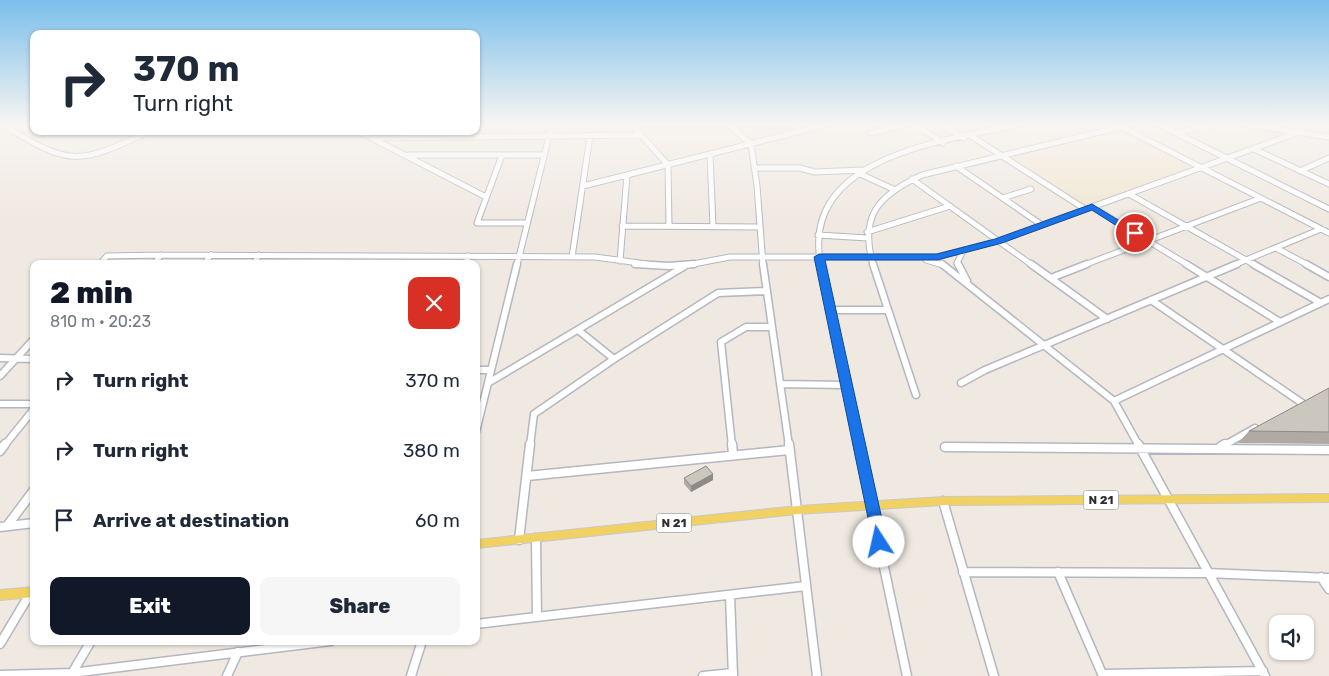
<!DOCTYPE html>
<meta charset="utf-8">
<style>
:root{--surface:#fff;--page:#f6f6f7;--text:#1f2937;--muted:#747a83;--accent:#111827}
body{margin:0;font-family:Rubik,sans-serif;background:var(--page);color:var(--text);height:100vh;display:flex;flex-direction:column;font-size:19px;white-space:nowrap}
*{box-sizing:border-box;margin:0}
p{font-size:16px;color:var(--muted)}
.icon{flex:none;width:28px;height:28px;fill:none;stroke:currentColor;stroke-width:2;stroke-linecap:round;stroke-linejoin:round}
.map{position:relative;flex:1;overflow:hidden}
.details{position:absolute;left:30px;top:260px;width:450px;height:385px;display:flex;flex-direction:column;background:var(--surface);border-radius:10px;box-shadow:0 1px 4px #0004}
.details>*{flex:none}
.guide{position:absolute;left:30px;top:30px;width:450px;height:105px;border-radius:10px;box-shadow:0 1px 4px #0004;background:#fff;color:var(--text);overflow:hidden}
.buttons{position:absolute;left:1269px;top:615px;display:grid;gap:10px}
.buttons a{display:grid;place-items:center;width:45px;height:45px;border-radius:10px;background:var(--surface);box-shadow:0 1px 4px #0004;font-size:25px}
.pin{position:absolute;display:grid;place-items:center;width:42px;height:42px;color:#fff;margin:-21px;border:2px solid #fff;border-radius:50%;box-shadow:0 1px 5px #0007}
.me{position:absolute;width:55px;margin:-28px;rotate:350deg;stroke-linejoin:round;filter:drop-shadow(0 0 4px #0008)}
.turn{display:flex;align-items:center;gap:18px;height:105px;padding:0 20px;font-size:22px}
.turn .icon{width:65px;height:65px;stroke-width:2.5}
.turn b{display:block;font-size:35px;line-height:42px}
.round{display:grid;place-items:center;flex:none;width:52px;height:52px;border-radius:10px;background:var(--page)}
.head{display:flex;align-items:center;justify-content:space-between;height:85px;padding:0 20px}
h1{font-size:30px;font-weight:800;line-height:38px;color:var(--accent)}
.primary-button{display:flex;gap:10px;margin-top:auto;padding:10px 20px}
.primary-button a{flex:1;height:58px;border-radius:10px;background:var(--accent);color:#fff;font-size:20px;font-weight:800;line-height:58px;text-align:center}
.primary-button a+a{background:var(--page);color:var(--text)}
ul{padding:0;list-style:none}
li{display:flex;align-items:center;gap:15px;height:70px;padding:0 20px}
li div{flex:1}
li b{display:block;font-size:19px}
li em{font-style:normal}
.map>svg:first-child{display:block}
</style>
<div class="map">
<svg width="1329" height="676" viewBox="0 0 1329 676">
<rect width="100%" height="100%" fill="#efe9e1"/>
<path fill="#f0e6d1" d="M635,124H787L793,129L672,159L668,157Z
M1124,130L1195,167L1085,206L1008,156Z"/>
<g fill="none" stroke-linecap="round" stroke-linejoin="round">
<g stroke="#b4b7c1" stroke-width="7">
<path id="minor-far2" d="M2,124C72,168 78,164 151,131
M631,124L668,165L669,226
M728,124L751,144L757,186L763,265
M914,124L943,143
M941,124L964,138
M1158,124L1329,209
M1244,124L1329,137
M1122,127L1329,233
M358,131L486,197
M871,133L906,124
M1177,133L1215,124
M971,136L1085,209
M372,138L641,135
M1254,149L1329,184
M710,154L713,226
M408,155H544
M502,155L477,223H527
M956,166L1042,225
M754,168H800L815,172L862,170
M1300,171L1329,158
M858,173L893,189
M912,179L1032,265
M583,186L829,124
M1129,194L1255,265
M1003,198L1031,189
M1092,207L1188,265
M622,226L759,227
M867,232L950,206
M818,235L868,238
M1276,248L1308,265
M572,257L590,136
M926,260L943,265
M620,261L627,175
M100,264L107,256L161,255L595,257L654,265
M154,264L161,255
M204,264L211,255
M254,264L259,255
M466,264L468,256
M517,265L552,124
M688,265L730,257H937L998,241L1302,131
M821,265C798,156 947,140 1022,124
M873,265C859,215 879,195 922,175L1133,124
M958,265L957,263L963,251
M1084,265L1261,198
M1234,265L1321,229"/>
</g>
<g stroke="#b4b7c1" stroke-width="9">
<path id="minor-far1" d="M635,264L669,266L694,264
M763,264L789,446
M821,264L859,446
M873,264L916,395
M942,264L1114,401L1139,446
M958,264L967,281
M1031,264L1107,319
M1186,264L1280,322
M1253,264L1321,303
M1306,264L1329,277
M1051,278L1087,264
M1151,300L1302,403
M829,310H888
M578,330L614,359
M0,358L34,359
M476,370H491
M0,376L34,339
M488,383L685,266
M961,383L985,370L1237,264
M780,384L844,385
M1114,401L1329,299
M0,404H34
M476,432L517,264
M4,446L34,409
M530,446L534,414L614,359L718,293L767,291
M732,446L721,342L746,327H772
M1223,446L1255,428"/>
</g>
<g stroke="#b4b7c1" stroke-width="11">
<path id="minor" d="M732,444L733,454
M789,444L817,676
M858,444L907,676
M1138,444L1265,676
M945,447L1329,450
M1220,447L1225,444
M0,451L5,444
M527,476L789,450
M943,501L994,676
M7,526L34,490
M0,527L34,523
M536,538L537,617
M519,540L530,444
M963,572L1207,573L1329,578
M1058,572L1103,676
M1321,577L1329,589
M730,595L733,676
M476,624L806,586
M0,644L31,592
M1103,674L1263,671
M0,675L72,673L331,641
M71,675L91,641
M227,676L238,652
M411,676L422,641
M703,676L733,673"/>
</g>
<g stroke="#c9c9c9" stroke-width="2">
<path id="major" d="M1329,494V502L943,505L798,514L476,548V540L798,506L943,497Z
M34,587V597L0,600V590Z"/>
</g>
<use href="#minor-far2" stroke="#fff" stroke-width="5"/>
<use href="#minor-far1" stroke="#fff" stroke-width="6"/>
<use href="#minor" stroke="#fff" stroke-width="8"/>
<use href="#major" fill="#f2d163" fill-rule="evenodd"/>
</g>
<path fill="#afaba4" d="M1329,388V444L1238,443L1249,431Z
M713,474V480L691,492L684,484V478Z"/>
<path fill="#8e8b86" d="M713,474V480L691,492V486Z"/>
<path fill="#cbc7bf" stroke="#8e8b86" d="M1329,388V432L1249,431Z
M706,466L713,474L691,486L684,478Z"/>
<linearGradient id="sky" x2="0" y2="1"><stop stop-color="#7abfeb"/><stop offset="0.57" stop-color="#f8f5f2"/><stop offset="1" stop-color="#f8f5f2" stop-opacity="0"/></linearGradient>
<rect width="1329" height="219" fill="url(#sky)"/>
<path fill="#1a73e8" stroke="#114b97" d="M1092,204L1139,233L1131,235L1092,210L1002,243L937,260H825L887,542L884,547L879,548L874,547L814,257L819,254H937L995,239Z"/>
<g text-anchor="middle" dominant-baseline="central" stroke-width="4" stroke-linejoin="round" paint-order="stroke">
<g fill="#fff" stroke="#6d6d6d" stroke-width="1">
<rect x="1083.5" y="490.5" width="35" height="19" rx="4"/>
<rect x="656.5" y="513.5" width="35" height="19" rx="4"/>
</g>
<g font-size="12" font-weight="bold" fill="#2e2e2e">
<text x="1101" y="500">N 21</text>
<text x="674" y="523">N 21</text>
</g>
</g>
</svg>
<div class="buttons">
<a><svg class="icon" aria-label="sound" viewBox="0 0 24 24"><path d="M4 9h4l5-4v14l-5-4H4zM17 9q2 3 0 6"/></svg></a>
</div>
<div class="pin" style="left:1135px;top:233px;background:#d93025"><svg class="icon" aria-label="arrive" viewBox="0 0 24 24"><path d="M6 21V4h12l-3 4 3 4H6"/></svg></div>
<svg class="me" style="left:879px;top:542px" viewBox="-20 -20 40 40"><circle r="19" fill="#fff"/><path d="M0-13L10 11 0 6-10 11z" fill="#1a73e8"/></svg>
<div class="guide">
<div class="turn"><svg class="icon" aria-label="right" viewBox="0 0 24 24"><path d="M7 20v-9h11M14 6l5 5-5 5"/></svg><div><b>370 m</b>Turn right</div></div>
</div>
<section class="details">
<div class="head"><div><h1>2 min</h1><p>810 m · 20:23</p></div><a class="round" style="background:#d93025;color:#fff"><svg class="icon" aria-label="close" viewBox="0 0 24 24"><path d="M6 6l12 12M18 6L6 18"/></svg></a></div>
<ul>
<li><svg class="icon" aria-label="right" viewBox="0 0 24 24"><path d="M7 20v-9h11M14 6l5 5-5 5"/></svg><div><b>Turn right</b></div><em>370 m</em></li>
<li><svg class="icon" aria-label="right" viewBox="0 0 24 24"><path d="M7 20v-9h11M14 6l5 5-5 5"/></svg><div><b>Turn right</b></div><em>380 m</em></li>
<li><svg class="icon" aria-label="arrive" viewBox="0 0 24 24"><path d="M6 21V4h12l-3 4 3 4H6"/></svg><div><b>Arrive at destination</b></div><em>60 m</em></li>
</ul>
<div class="primary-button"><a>Exit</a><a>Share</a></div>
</section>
</div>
